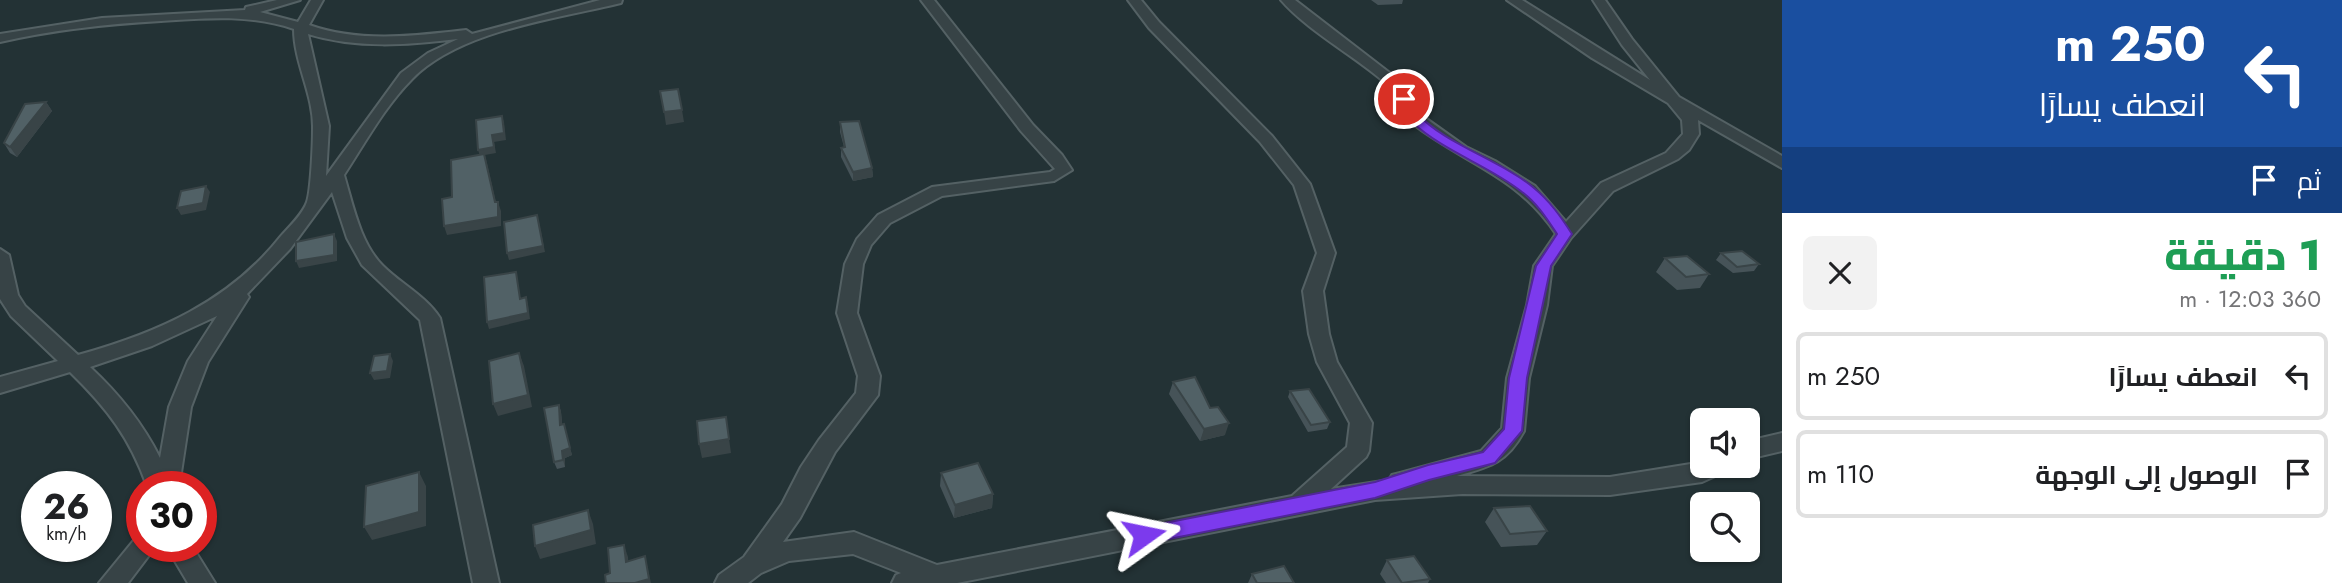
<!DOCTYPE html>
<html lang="ar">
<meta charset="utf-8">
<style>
:root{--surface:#fff;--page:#f2f2f2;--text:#202124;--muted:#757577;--line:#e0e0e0}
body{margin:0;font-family:Jost,Cairo,sans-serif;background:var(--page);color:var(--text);direction:rtl;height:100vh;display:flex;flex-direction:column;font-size:26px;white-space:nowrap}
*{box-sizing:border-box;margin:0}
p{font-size:23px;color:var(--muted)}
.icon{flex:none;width:38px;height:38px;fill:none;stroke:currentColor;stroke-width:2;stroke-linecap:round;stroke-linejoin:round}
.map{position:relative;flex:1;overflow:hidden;direction:ltr}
.side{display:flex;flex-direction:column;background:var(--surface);width:560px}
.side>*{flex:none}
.banner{background:#1a4fa0;color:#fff;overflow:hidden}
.fabs{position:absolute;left:1690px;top:408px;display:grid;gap:14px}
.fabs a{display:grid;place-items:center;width:70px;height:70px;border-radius:10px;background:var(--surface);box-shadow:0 2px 5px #0004;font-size:35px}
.speed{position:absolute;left:21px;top:471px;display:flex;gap:14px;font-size:35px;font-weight:700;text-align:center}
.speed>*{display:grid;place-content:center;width:91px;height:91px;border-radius:50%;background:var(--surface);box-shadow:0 2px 5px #0004;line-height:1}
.speed small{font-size:18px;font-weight:400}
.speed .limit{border:10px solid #d22;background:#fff;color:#111}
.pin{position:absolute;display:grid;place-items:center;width:60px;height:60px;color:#fff;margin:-30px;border:4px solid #fff;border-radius:50%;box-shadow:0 2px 7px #0007}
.me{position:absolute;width:77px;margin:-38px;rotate:78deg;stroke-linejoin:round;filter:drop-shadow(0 0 5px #0008)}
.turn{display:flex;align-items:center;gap:24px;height:147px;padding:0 21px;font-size:32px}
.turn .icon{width:91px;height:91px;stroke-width:2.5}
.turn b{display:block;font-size:49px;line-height:60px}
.then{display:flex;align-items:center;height:66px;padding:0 21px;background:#0003;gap:14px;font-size:26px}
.round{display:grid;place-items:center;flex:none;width:74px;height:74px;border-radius:10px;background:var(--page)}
.head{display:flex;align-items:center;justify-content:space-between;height:119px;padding:0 21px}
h1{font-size:42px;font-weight:800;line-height:52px;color:#1e9e55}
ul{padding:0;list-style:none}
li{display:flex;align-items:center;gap:21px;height:88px;margin:0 14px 10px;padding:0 7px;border:4px solid var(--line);border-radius:10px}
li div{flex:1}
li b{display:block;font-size:26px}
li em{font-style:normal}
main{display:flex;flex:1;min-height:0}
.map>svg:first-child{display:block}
</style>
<main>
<section class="side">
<div class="banner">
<div class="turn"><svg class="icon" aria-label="left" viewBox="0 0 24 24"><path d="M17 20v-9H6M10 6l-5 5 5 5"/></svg><div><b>250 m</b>انعطف يسارًا</div></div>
<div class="then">ثم<svg class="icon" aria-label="arrive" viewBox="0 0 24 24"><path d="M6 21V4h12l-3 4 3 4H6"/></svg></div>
</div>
<div class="head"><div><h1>1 دقيقة</h1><p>360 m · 12:03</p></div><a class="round"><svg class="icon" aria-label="close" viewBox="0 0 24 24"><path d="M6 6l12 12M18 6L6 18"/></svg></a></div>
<ul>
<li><svg class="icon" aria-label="left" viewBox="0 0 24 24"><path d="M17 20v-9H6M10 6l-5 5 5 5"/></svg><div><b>انعطف يسارًا</b></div><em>250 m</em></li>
<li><svg class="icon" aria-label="arrive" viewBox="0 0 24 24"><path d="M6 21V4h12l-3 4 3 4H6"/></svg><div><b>الوصول إلى الوجهة</b></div><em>110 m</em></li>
</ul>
</section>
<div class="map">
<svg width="1782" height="583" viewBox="0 0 1782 583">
<rect width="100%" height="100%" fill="#233235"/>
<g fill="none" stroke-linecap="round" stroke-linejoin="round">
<g stroke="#546164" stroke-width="4">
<path id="minor" d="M277,0H300L260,12L298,22L311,0H323L309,25C360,43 414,36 466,30L472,34L600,0H622L621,3C556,19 460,30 412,79C385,106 365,143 344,175C353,205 360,243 383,266C401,284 426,296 440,318L499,583H473L420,320L362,265L347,238L332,192L290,249L247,294L249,297L208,362L191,407L179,486H147C130,438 107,408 70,372L0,393V377L58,361L11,316L0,299V249L9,255L18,295L25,306L78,355C157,333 229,302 281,236C289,227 303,214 307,202C311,191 313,144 313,129C314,95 294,63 294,29C250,14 206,18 161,21C106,24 53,30 0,42V34L102,18L245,10L246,7ZM308,34C357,49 408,45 458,39L428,53L401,73L326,176L329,126ZM217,316L188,361L169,407L160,458C142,422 119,394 90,367L152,346Z
M921,0H934L1033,125L1062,155L1072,170L1054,181L942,196L890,223L871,245L863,264L857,313L880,376L878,395L835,452L800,518L783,542L854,532L937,565L1292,496L1347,447L1350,423L1317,362L1309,334L1303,291L1317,253L1294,185L1260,142L1149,28L1128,0H1141L1159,22L1272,136L1310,184L1335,253L1323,291L1329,334L1337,362L1372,423L1369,451L1366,457L1331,489L1389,480L1392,475L1400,473L1481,451L1502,428L1507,378L1527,305L1534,266L1556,234C1518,176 1465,164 1413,124C1399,113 1395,92 1382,80C1351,54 1306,29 1281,0H1295L1395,77L1421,115L1466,147L1495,161L1535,186L1566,222L1601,183L1666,153L1683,134L1682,120L1668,103L1592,58L1507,0H1522L1650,80L1622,45L1593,0H1605L1632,39L1679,97L1782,156V168L1698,120L1699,134L1689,150L1678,159L1613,191L1571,238L1552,266L1547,305L1529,378L1524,431C1507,463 1489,467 1457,476L1610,477L1703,462V466H1727L1724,472L1702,482L1610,495L1462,494L1375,500L957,583H892L896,575L901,573L853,554L789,561L761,573L748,583H715L719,575L744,557L782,504L801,467L819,440L856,393L858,376L837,313L845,264L857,239L878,215L932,187L1050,172L1055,169L1021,131Z
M1782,433V451L1748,459V441Z
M142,536V546H156L128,583H99L135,539Z
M166,546H192L215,583H188Z"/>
</g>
<use href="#minor" fill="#374346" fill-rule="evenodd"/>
</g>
<path fill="#465358" d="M1371,0H1403L1402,4L1378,5Z
M46,102L52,111L17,157L10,153L4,143Z
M840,122L872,168L873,177L853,181L841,157V148L844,147L840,132Z
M1721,253L1759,264L1754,271L1733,273L1716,260Z
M1665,258L1709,274L1700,288L1677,290L1656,272Z
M1173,382L1225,435L1200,441L1169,394Z
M1290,391L1330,422L1327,429L1308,432L1288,397Z
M559,405L561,412L562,424L572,455L565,458V467L557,469L554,462Z
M941,473L993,494L992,508L954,518L940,486Z
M1494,508L1547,531L1537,545L1501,547L1485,522Z
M1387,560L1430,579L1428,583H1386L1380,574Z
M1252,574L1294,583H1248Z"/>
<path fill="#394447" d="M46,102L52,111L17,157L10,147Z
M682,110L684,122L666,125L664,112Z
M502,116L504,122L506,140L494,142L496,153L485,155L498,211L478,150L492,135Z
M872,168L873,177L853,181V172Z
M206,186L210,192L206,210L181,215L177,208Z
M498,202L501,211V226L447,235L444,226Z
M539,222L545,252L509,260L507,253Z
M334,234L337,241V261L299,268L296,261Z
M526,297L528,304L530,319L489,329L487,322Z
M519,353L524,366L532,407L498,416L493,404Z
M390,354L393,361L390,378L374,380L370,373Z
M559,405L561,412L563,432L560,425Z
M726,417L731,453L702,458L699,444Z
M1229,423L1225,435L1200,441L1204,429Z
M564,424L572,455L565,458V467L563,460L562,451Z
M419,472L426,486V526L372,540L364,527Z
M993,494L992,508L954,518L955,505Z
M588,510L593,524L596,544L540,559L535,546Z
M624,545L628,557L629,574L626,562Z
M645,556L651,583H635Z"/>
<path fill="#516166" stroke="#394447" stroke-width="2" d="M678,89L682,110L664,112L660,91Z
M46,102L10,147L4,143L25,104Z
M502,116L504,133L492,135L494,147L478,150L476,120Z
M859,121L872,168L853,172L841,148L845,147L840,122Z
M484,154L495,202H498V217L444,226L442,199L452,197L451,160Z
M206,186L203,203L177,208L181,191Z
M537,215L543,246L507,253L504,222Z
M334,234V255L296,261V242Z
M1742,251L1759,264L1737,267L1721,253Z
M1687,256L1709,274L1686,277L1665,258Z
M516,272L520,299L526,297L528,313L487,322L484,277Z
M519,353L528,395L493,404L489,361Z
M390,354L387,371L370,373L374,356Z
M1195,377L1210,408L1218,407L1229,423L1204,429L1173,382Z
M1309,389L1330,422L1311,425L1290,391Z
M559,405L560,425L564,424L570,448L562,451L563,460L554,462L544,408Z
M726,417L729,439L699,444L697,421Z
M978,463L993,494L955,505L941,473Z
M419,472V512L364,527L366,486Z
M1530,506L1547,531L1510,534L1494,508Z
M588,510L591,530L535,546L533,525Z
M624,545L626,562L645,556L649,579L635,583H606L605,575L610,573L608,548Z
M1414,556L1430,579L1402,583L1387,560Z
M1284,566L1294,583H1257L1252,574Z"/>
<path fill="#7c3aed" stroke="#51269a" stroke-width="2" d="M1404,95L1408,96C1412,102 1415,110 1419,115C1442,142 1504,162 1534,188C1550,201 1561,217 1572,234L1551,266L1527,378L1522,431L1495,463L1429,480L1375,498L1144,544L1137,541L1134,535L1137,529L1144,527L1375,482L1428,465L1483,452L1504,429L1509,378L1536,266L1557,234C1547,219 1537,203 1522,192C1488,165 1444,152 1412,122C1406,116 1402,106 1398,99Z"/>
</svg>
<div class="fabs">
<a><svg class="icon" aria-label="sound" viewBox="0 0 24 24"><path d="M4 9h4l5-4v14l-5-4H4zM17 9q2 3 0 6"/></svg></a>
<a><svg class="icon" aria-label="search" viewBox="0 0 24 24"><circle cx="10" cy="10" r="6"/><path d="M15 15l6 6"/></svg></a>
</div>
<div class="speed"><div>26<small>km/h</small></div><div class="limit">30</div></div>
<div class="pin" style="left:1404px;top:99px;background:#d93025"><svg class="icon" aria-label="arrive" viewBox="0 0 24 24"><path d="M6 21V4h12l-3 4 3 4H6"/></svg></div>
<svg class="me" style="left:1144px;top:535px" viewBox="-20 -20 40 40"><path d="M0-17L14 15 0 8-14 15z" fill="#7c3aed" stroke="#fff" stroke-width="4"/></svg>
</div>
</main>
